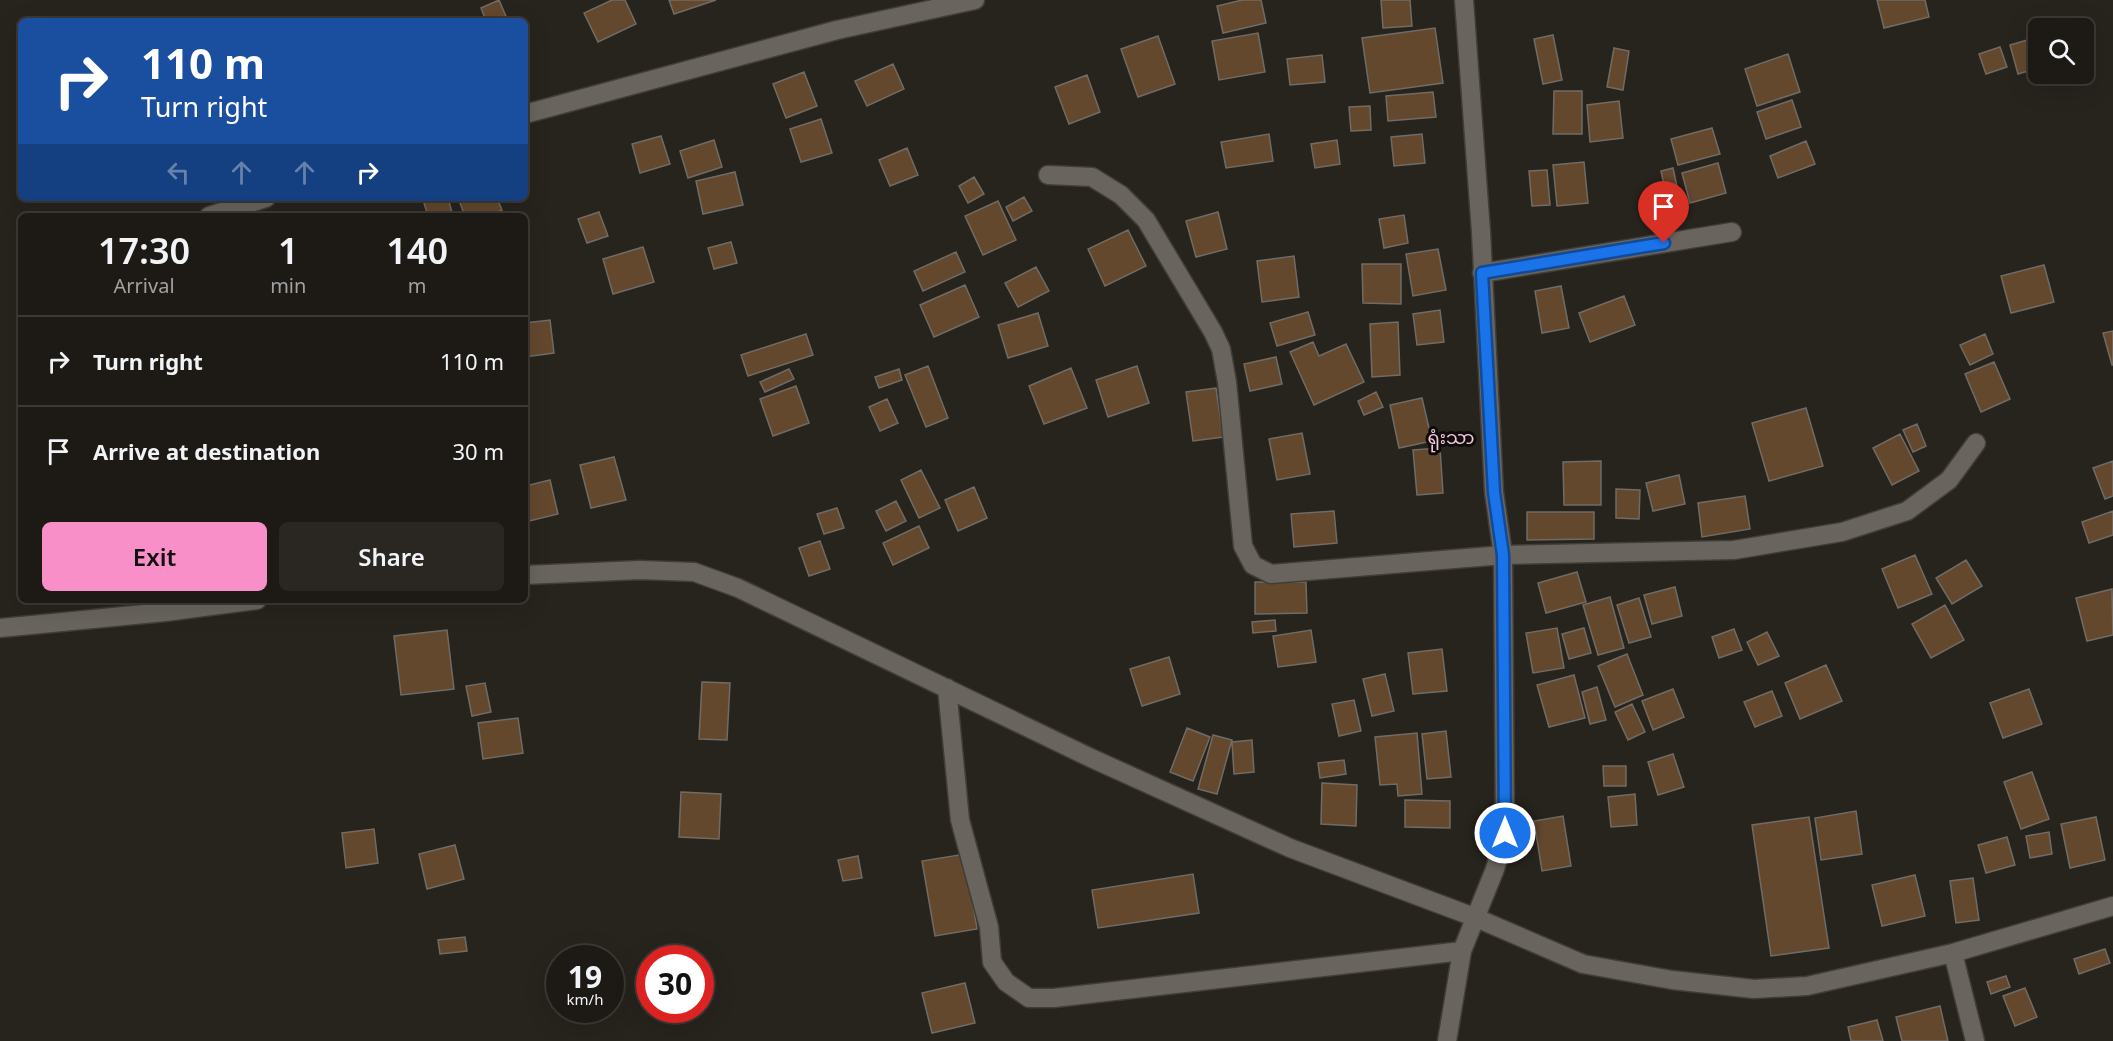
<!DOCTYPE html>
<meta charset="utf-8">
<style>
:root{--surface:#1d1a16;--page:#2a2723;--text:#f1f3f6;--muted:#a0a1a1;--line:#3b3835;--accent:#f98fc9}
body{margin:0;font-family:"Noto Sans","Noto Sans Myanmar",sans-serif;background:var(--page);color:var(--text);height:100vh;display:flex;flex-direction:column;font-size:22px;white-space:nowrap}
*{box-sizing:border-box;margin:0}
p{font-size:20px;color:var(--muted)}
.icon{flex:none;width:33px;height:33px;fill:none;stroke:currentColor;stroke-width:2;stroke-linecap:round;stroke-linejoin:round}
.map{position:relative;flex:1;overflow:hidden}
.panel{position:absolute;left:18px;top:213px;width:510px;height:390px;display:flex;flex-direction:column;background:var(--surface);border-radius:9px;box-shadow:0 6px 24px #0002,0 0 0 2px var(--line)}
.panel>*{flex:none}
.guide{position:absolute;left:18px;top:18px;width:510px;height:183px;border-radius:9px;box-shadow:0 6px 24px #0002,0 0 0 2px var(--line);background:#1a4fa0;color:#fff;overflow:hidden}
.buttons{position:absolute;left:2028px;top:18px;display:grid;gap:12px}
.buttons a{display:grid;place-items:center;width:66px;height:66px;border-radius:9px;background:var(--surface);box-shadow:0 6px 24px #0002,0 0 0 2px var(--line);font-size:30px}
.speed{position:absolute;left:546px;top:945px;display:flex;gap:12px;font-size:30px;font-weight:700;text-align:center}
.speed>*{display:grid;place-content:center;width:78px;height:78px;border-radius:50%;background:var(--surface);box-shadow:0 6px 24px #0002,0 0 0 2px var(--line);line-height:1}
.speed small{font-size:15px;font-weight:400}
.speed .limit{border:9px solid #d22;background:#fff;color:#111}
.pin{position:absolute;display:grid;place-items:center;width:51px;height:51px;color:#fff;margin:-62px -26px;border-radius:50% 50% 50% 0;rotate:-45deg;box-shadow:0 0 6px #0007}
.pin .icon{rotate:45deg}
.me{position:absolute;width:66px;margin:-33px;rotate:0deg;stroke-linejoin:round;filter:drop-shadow(0 0 4px #0008)}
.turn{display:flex;align-items:center;gap:21px;height:126px;padding:0 24px;font-size:27px}
.turn .icon{width:78px;height:78px;stroke-width:2.5}
.turn b{display:block;font-size:42px;line-height:51px}
.lanes{display:flex;align-items:center;height:57px;padding:0 24px;background:#0003;justify-content:center;gap:30px;direction:ltr}
.lanes .off{opacity:.35}
.eta{display:flex;justify-content:space-evenly;align-items:center;height:102px;text-align:center}
.eta b{font-size:36px;font-weight:600;line-height:42px}
.primary-button{display:flex;gap:12px;margin-top:auto;padding:12px 24px}
.primary-button a{flex:1;height:69px;border-radius:9px;background:var(--accent);color:#111;font-size:24px;font-weight:600;line-height:69px;text-align:center}
.primary-button a+a{background:var(--page);color:var(--text)}
ul{padding:0;list-style:none}
li{display:flex;align-items:center;gap:18px;height:90px;padding:0 24px;border-top:2px solid var(--line)}
li div{flex:1}
li b{display:block;font-size:22px}
li em{font-style:normal}
.map>svg:first-child{display:block}
</style>
<div class="map">
<svg width="2113" height="1041" viewBox="0 0 2113 1041">
<rect width="100%" height="100%" fill="#27231d"/>
<path fill="#63482e" stroke="#716b65" stroke-width="1.5" d="M499,0L508,21H486L481,8Z
M612,0H625L636,24L598,42L584,13Z
M669,0H716L674,14Z
M1242,0H1261L1266,23L1223,33L1217,6Z
M1381,0H1410L1412,26L1383,28Z
M1877,0H1925L1929,17L1884,28Z
M1435,28L1443,83L1370,93L1362,38Z
M1258,33L1265,72L1219,80L1212,41Z
M1553,35L1562,80L1543,84L1534,39Z
M1158,36L1175,84L1138,97L1121,49Z
M2038,37V68L2018,74L2010,45Z
M2000,47L2007,67L1986,74L1979,54Z
M1614,48L1629,51L1623,90L1607,87Z
M1788,54L1800,92L1757,106L1745,69Z
M1322,55L1325,82L1290,85L1287,59Z
M893,64L904,89L867,106L855,81Z
M804,72L817,106L786,118L773,84Z
M1087,75L1100,112L1069,124L1055,87Z
M1554,91H1582V134H1553Z
M1433,92L1436,117L1388,121L1386,96Z
M1792,100L1801,127L1766,139L1757,112Z
M1619,101L1623,138L1590,142L1587,105Z
M1370,106L1371,130L1351,131L1349,107Z
M821,119L832,153L801,162L790,129Z
M1712,128L1720,154L1678,165L1671,139Z
M1269,134L1273,161L1226,168L1221,142Z
M1422,134L1425,163L1394,166L1391,137Z
M661,136L670,164L640,173L632,144Z
M714,140L722,167L688,178L680,151Z
M1337,140L1340,164L1315,168L1311,144Z
M1806,141L1815,164L1778,178L1770,156Z
M907,148L918,175L890,186L879,160Z
M1584,162L1588,203L1557,206L1553,165Z
M1718,163L1726,193L1690,203L1682,173Z
M1673,168L1682,210L1670,212L1661,171Z
M1547,170L1550,205L1532,206L1529,171Z
M735,172L743,205L703,214L696,181Z
M974,177L984,194L968,203L959,186Z
M1024,197L1032,211L1013,221L1006,207Z
M439,198H448L453,216H428L424,203Z
M458,198H497L502,210L487,216H465Z
M1643,199L1663,200V212L1642,211Z
M998,201L1016,240L983,255L965,216Z
M599,212L608,236L587,243L578,219Z
M1218,212L1227,249L1196,257L1186,221Z
M1404,215L1408,243L1384,248L1379,219Z
M1128,230L1146,266L1105,286L1088,249Z
M731,242L737,263L714,269L708,248Z
M643,247L654,282L613,294L603,259Z
M1438,249L1446,290L1413,296L1406,254Z
M956,252L965,272L923,291L914,271Z
M1294,256L1299,297L1262,302L1257,261Z
M1362,264H1401V304L1363,303Z
M2044,265L2054,302L2011,313L2001,276Z
M1036,267L1049,291L1018,307L1005,283Z
M965,285L979,317L934,337L920,305Z
M1561,286L1569,328L1542,333L1535,291Z
M1624,296L1635,325L1590,342L1579,313Z
M1440,310L1444,342L1417,345L1413,314Z
M1308,312L1315,335L1277,346L1270,323Z
M1038,313L1048,346L1008,358L998,325Z
M550,320L554,353L525,357V323Z
M1398,322L1400,375L1372,377L1370,324Z
M2113,331V365H2112L2103,333Z
M806,334L813,355L748,376L741,355Z
M1985,334L1993,354L1970,365L1960,345Z
M1313,342L1319,356L1346,344L1364,382L1314,405L1290,352Z
M1276,357L1282,384L1250,391L1244,364Z
M1994,362L2010,399L1981,412L1965,374Z
M928,366L948,418L926,427L905,375Z
M1137,366L1149,403L1108,417L1096,380Z
M1071,368L1087,408L1044,424L1029,386Z
M789,369L794,379L765,392L760,382Z
M899,369L902,380L879,388L875,377Z
M796,386L809,423L773,436L760,399Z
M1216,388L1223,437L1193,441L1186,392Z
M1376,392L1383,407L1364,415L1358,401Z
M1422,398L1432,441L1399,448L1390,405Z
M887,399L898,423L880,431L869,407Z
M1806,408L1823,466L1769,481L1752,423Z
M1917,424L1926,446L1913,452L1903,430Z
M1302,433L1310,474L1277,480L1269,439Z
M1900,434L1919,471L1892,485L1873,448Z
M1440,448L1443,493L1417,495L1413,450Z
M614,457L626,500L591,508L580,465Z
M1601,461V505H1564L1563,462Z
M2113,461V496L2105,499L2093,468Z
M921,470L940,508L919,518L901,480Z
M1679,475L1685,504L1653,511L1646,483Z
M550,480L558,514L525,522V486Z
M974,487L987,518L958,531L945,500Z
M1616,489L1640,490L1639,519L1616,518Z
M1745,496L1750,529L1702,537L1698,503Z
M896,501L906,521L886,531L876,511Z
M837,508L844,528L824,534L817,514Z
M1334,511L1337,543L1294,547L1291,514Z
M2113,511V535L2089,543L2082,522Z
M1527,512H1594V539L1527,540Z
M919,526L929,548L893,565L883,543Z
M820,541L830,569L809,576L799,548Z
M1915,555L1932,594L1898,608L1882,569Z
M1966,560L1982,586L1952,604L1936,578Z
M1577,572L1586,602L1546,613L1538,583Z
M1255,582H1306L1307,613L1255,614Z
M1675,587L1682,616L1652,624L1644,595Z
M2112,589L2113,635L2087,641L2076,598Z
M1610,597L1624,648L1598,655L1583,605Z
M1639,598L1651,637L1629,643L1617,605Z
M1945,605L1964,640L1931,658L1912,624Z
M1275,620L1276,631L1253,633L1252,622Z
M1557,628L1564,668L1533,673L1526,633Z
M1584,628L1591,653L1569,659L1562,634Z
M1734,629L1742,650L1719,658L1712,637Z
M447,630L454,689L401,695L394,636Z
M1311,630L1316,662L1278,667L1273,636Z
M1767,632L1779,656L1758,665L1747,642Z
M1442,649L1447,691L1413,694L1408,653Z
M1627,654L1643,695L1615,707L1598,666Z
M1169,657L1180,694L1142,706L1130,669Z
M1826,665L1842,701L1800,719L1785,683Z
M1385,674L1394,711L1372,716L1363,679Z
M1574,675L1585,718L1549,727L1537,685Z
M702,682L730,683L727,740L699,739Z
M485,683L491,712L472,716L466,686Z
M1597,687L1606,720L1590,724L1582,692Z
M1673,689L1684,717L1653,730L1642,701Z
M2029,689L2042,724L2003,738L1990,703Z
M1772,691L1782,716L1755,727L1744,702Z
M1354,700L1361,731L1339,736L1332,704Z
M1632,704L1645,732L1628,740L1615,712Z
M518,718L523,753L483,759L478,723Z
M1187,728L1210,737L1193,781L1170,772Z
M1446,731L1451,777L1427,779L1422,734Z
M1417,733L1422,794L1398,796L1397,784L1380,785L1375,737Z
M1213,735L1232,740L1217,794L1198,789Z
M1252,740L1254,772L1234,774L1232,742Z
M1673,754L1684,787L1658,795L1648,762Z
M1344,760L1346,774L1320,778L1318,763Z
M1603,766H1626V786H1604Z
M2032,772L2049,819L2021,829L2004,782Z
M1322,783L1357,785L1356,826L1321,824Z
M681,792L721,794L719,839L679,837Z
M1635,794L1637,825L1611,827L1608,797Z
M1405,800L1450,801V828L1405,827Z
M1856,811L1862,854L1821,860L1815,818Z
M1563,816L1571,866L1542,871L1534,821Z
M1809,817L1829,948L1771,956L1752,825Z
M2096,817L2105,860L2070,868L2061,824Z
M374,829L378,863L346,868L342,833Z
M2049,832L2052,854L2030,858L2026,836Z
M2007,837L2015,865L1986,873L1978,845Z
M455,845L464,879L427,889L419,854Z
M965,854L977,929L935,936L922,861Z
M858,856L862,878L843,881L838,860Z
M1193,874L1199,913L1098,928L1092,890Z
M1915,875L1925,916L1882,926L1872,885Z
M1973,878L1979,920L1956,923L1950,881Z
M465,937L467,951L440,954L438,940Z
M2105,949L2110,963L2079,974L2074,959Z
M2006,976L2010,987L1991,994L1987,982Z
M965,983L975,1023L932,1033L922,993Z
M2025,988L2037,1017L2015,1026L2003,996Z
M1940,1006L1948,1041H1902L1896,1017Z
M1877,1020L1883,1041H1851L1848,1027Z"/>
<g fill="none" stroke-linecap="round" stroke-linejoin="round">
<g stroke="#413d38" stroke-width="21">
<path id="street" d="M525,114L837,30L975,0
M1048,175L1092,177L1121,195L1146,220L1213,332L1221,349L1227,382L1243,546L1253,565L1271,574L1503,555L1734,550L1842,532L1907,511L1949,480L1976,443
M209,216L266,198
M1482,273L1732,232
M525,575L640,570L694,572L738,588L1091,758L1290,848L1474,917L1583,964L1672,980L1754,989L1807,986L1953,953L2113,906
M0,628L165,612L257,600
M947,688L960,820L989,927L992,962L1006,982L1029,998H1054L1462,951
M1953,953L1975,1041
M1447,1041L1462,951L1495,869L1505,833L1503,555L1494,492L1481,232L1464,0"/>
</g>
<use href="#street" stroke="#69655e" stroke-width="18"/>
</g>
<g fill="none" stroke-linecap="round" stroke-linejoin="round">
<g stroke="#114b97" stroke-width="15">
<path id="route" d="M1505,833L1503,555L1494,492L1482,273L1664,243"/>
</g>
<use href="#route" stroke="#1a73e8" stroke-width="10"/>
</g>
<g text-anchor="middle" dominant-baseline="central" stroke-width="6" stroke-linejoin="round" paint-order="stroke">
<g font-size="18" fill="#f6c7de" stroke="#0e0c0a">
<text x="1451" y="437">ရုံးသာ</text>
</g>
</g>
</svg>
<div class="buttons">
<a><svg class="icon" aria-label="search" viewBox="0 0 24 24"><circle cx="10" cy="10" r="6"/><path d="M15 15l6 6"/></svg></a>
</div>
<div class="speed"><div>19<small>km/h</small></div><div class="limit">30</div></div>
<div class="pin" style="left:1664px;top:243px;background:#d93025"><svg class="icon" aria-label="arrive" viewBox="0 0 24 24"><path d="M6 21V4h12l-3 4 3 4H6"/></svg></div>
<svg class="me" style="left:1505px;top:833px" viewBox="-20 -20 40 40"><circle r="17" fill="#1a73e8" stroke="#fff" stroke-width="3"/><path d="M0-11L8 9 0 5-8 9z" fill="#fff"/></svg>
<div class="guide">
<div class="turn"><svg class="icon" aria-label="right" viewBox="0 0 24 24"><path d="M7 20v-9h11M14 6l5 5-5 5"/></svg><div><b>110 m</b>Turn right</div></div>
<div class="lanes"><svg class="icon off" aria-label="left" viewBox="0 0 24 24"><path d="M17 20v-9H6M10 6l-5 5 5 5"/></svg><svg class="icon off" aria-label="ahead" viewBox="0 0 24 24"><path d="M12 20V5M6 11l6-6 6 6"/></svg><svg class="icon off" aria-label="ahead" viewBox="0 0 24 24"><path d="M12 20V5M6 11l6-6 6 6"/></svg><svg class="icon" aria-label="right" viewBox="0 0 24 24"><path d="M7 20v-9h11M14 6l5 5-5 5"/></svg></div>
</div>
<section class="panel">
<div class="eta">
<div><b>17:30</b><p>Arrival</p></div>
<div><b>1</b><p>min</p></div>
<div><b>140</b><p>m</p></div>
</div>
<ul>
<li><svg class="icon" aria-label="right" viewBox="0 0 24 24"><path d="M7 20v-9h11M14 6l5 5-5 5"/></svg><div><b>Turn right</b></div><em>110 m</em></li>
<li><svg class="icon" aria-label="arrive" viewBox="0 0 24 24"><path d="M6 21V4h12l-3 4 3 4H6"/></svg><div><b>Arrive at destination</b></div><em>30 m</em></li>
</ul>
<div class="primary-button"><a>Exit</a><a>Share</a></div>
</section>
</div>
